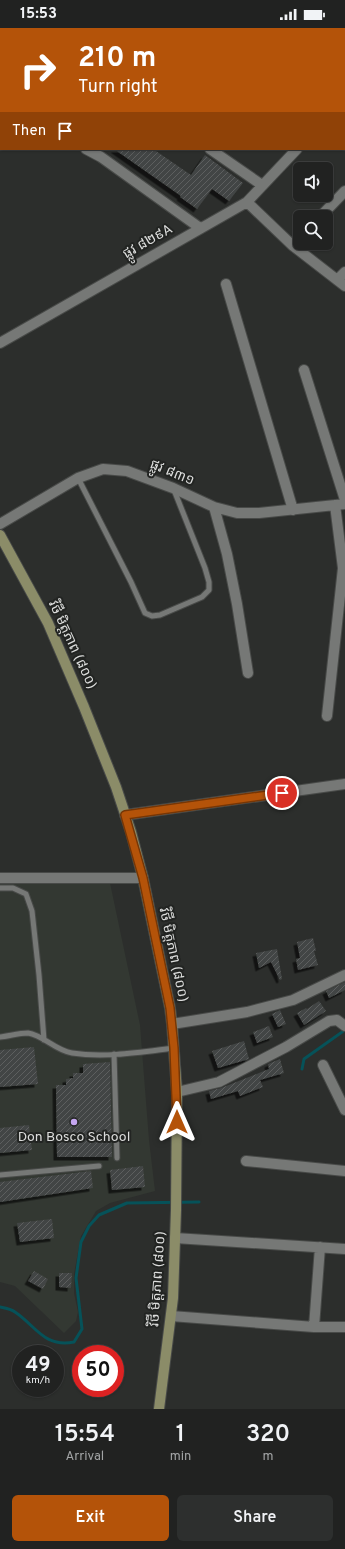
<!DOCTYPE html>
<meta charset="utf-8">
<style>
:root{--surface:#212221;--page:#2d2f2e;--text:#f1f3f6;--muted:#a2a4a5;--line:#3e3f3f;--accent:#b45309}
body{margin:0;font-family:Overpass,"Noto Sans Khmer",sans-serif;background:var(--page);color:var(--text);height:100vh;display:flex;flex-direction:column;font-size:15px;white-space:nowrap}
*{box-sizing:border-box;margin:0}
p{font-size:13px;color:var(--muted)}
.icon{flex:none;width:22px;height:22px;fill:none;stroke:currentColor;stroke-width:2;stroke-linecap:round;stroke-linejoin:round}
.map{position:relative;height:1381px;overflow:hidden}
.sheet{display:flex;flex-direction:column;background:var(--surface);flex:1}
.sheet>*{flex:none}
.top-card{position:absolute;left:0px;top:0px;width:345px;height:122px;box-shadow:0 1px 3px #0004,0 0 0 1px var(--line);background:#b45309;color:#fff;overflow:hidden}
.tools{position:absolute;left:293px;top:134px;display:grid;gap:8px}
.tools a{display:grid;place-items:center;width:40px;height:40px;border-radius:6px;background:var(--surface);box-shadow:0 1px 3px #0004,0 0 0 1px var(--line);font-size:20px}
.speed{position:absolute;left:12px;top:1317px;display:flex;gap:8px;font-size:20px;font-weight:700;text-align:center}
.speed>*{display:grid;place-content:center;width:52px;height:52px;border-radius:50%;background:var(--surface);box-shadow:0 1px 3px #0004,0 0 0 1px var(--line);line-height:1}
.speed small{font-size:10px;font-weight:400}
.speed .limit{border:6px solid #d22;background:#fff;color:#111}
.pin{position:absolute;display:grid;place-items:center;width:34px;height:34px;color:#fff;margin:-17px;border:2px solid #fff;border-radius:50%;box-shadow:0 1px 4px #0007}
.me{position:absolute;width:44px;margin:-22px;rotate:0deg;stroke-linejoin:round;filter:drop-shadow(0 0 3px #0008)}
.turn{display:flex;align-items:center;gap:14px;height:84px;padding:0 12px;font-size:18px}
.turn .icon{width:52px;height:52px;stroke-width:2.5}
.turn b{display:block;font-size:28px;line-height:34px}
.then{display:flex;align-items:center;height:38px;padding:0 12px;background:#0003;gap:8px;font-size:15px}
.eta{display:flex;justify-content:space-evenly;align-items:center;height:68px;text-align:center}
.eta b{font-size:24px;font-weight:600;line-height:28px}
.cta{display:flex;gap:8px;margin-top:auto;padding:8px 12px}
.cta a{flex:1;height:46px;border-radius:6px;background:var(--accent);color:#fff;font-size:16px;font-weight:600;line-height:46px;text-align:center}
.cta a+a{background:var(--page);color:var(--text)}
.status{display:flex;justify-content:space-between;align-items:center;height:28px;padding:0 20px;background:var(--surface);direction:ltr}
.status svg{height:11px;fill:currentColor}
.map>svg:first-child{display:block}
</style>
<div class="status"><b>15:53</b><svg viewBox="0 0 49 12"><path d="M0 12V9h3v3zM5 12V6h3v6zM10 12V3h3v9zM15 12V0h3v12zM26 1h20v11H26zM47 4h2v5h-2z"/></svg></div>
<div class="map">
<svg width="345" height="1381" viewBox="0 0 345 1381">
<defs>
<pattern id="building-hatch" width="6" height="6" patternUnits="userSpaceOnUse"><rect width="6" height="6" fill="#424544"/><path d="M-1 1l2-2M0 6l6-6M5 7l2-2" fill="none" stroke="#5d5f5e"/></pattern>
<filter id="shadow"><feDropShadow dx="-3.5" dy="3.5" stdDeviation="0" flood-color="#0009"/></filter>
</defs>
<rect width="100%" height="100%" fill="#2c2e2c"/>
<path fill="#333832" d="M110,855L140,997L149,1112L155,1163L110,1175L96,1183L81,1208L74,1246V1265L78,1284L76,1293L64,1305L15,1258L0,1254V856Z"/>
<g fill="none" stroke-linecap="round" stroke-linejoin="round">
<path stroke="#065259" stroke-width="3" d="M302,1041L304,1031L345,1002
M0,1279C5,1280 11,1281 15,1284C36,1298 44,1320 74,1314L82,1301L76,1250L81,1214L89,1198L99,1187L127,1175L199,1174"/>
</g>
<path fill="url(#building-hatch)" filter="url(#shadow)" d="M114,121H153L191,147L205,127L243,155L229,173L212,161L197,181L180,169L181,168Z
M313,910L316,923H314L318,937L298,942L296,931L300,930L297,914Z
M277,921L282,951L280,952L271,934L259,940L256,925Z
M345,954V962L329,970L326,963Z
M319,973L326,983L304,997L297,985L306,980L307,981Z
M280,982L286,996L278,999L272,986Z
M269,998L273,1009L257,1015L253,1004Z
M244,1013L249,1031L218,1040L212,1023Z
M34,1019L38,1056L0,1059V1022Z
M280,1031L284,1045L260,1052L263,1059L240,1068L238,1063L211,1071L209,1063L221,1060L269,1041L268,1036Z
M110,1034L112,1129H57L56,1057H66V1051L73,1050V1045H83V1036Z
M29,1097L32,1122L0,1125V1100Z
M143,1138L145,1159L112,1162L110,1142Z
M91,1143L93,1160L0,1174V1154Z
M52,1191L54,1210L20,1214L17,1195Z
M34,1243L48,1251L43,1261L28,1253Z
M59,1245H72L71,1260L59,1259Z"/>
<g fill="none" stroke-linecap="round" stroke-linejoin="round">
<g stroke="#484a48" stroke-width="7">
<path id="service" d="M78,450L131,554L145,585L152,588L160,587L202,569L209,562V554L205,540L174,462
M0,860H13L26,866L32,883L39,947L44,1012
M0,1009C9,1008 19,1005 28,1005C43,1007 56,1023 72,1025C106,1030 141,1024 174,1020
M114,1026L117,1130
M0,1147L99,1138"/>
</g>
<g stroke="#484a48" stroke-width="12">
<path id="minor" d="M15,0L16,1
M161,0L163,1
M317,0L318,1
M186,1V0
M268,1L269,0
M0,25L1,23
M344,28L345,29
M344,71L345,70
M0,76L1,77
M344,93L345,94
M86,121L101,129L200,200
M210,121L262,157
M247,174L292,217L345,258
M320,189L345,163
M292,217L300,209
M337,252L345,244
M226,256L293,482
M0,315L247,174L297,121
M304,342L345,472
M214,479L227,526L237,576L248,645
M0,496L78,450L103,441L127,443L173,460L214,479L237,485H259L345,476
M327,688L343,540L335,477
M125,787L345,756
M0,850H143
M172,996L247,984L293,972L345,947
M323,1037L345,1082
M177,1064L219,1054L286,1019L329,993L337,992L345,998
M246,1133L345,1143
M175,1210L345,1221
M171,1288L314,1299H345
M314,1299L320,1219"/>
</g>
<g stroke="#484a48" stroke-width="12">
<path id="secondary" d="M0,507L48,595L84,679L116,759L131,804L143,850L170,980L172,996L177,1064L176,1182L173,1270L159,1381"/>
</g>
<use href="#service" stroke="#767876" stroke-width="5"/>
<use href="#minor" stroke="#767876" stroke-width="10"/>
<use href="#secondary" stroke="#8b8c68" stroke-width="10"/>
</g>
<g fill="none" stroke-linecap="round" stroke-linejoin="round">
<g stroke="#753606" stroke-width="10">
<path id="route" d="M177,1094L174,1020L170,980L143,850L125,787L282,765"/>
</g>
<use href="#route" stroke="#b45309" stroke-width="7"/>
</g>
<circle fill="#c5a6f0" stroke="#222422" stroke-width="1.5" cx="74" cy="1094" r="4"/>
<g text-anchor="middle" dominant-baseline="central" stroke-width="4" stroke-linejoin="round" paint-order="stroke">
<g font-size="14" fill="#dcdddc" stroke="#222422">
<text transform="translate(148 214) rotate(-30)">ផ្លូវ ៨២៩A</text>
<text transform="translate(172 445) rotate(22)">ផ្លូវ ៨៣១</text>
<text transform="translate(72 617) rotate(65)">វិថី មិត្តភាព (៨០០)</text>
<text transform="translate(173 927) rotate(78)">វិថី មិត្តភាព (៨០០)</text>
<text transform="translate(158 1251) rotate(-86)">វិថី មិត្តភាព (៨០០)</text>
</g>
<g font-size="14" fill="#dcdddc" stroke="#222422">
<text x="74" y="1109">Don Bosco School</text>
</g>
</g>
</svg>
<div class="tools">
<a><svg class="icon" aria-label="sound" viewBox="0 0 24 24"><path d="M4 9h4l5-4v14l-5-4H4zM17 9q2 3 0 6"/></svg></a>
<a><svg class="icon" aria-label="search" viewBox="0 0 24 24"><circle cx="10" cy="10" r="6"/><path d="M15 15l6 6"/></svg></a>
</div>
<div class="speed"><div>49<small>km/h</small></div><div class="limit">50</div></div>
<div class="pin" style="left:282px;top:765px;background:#d93025"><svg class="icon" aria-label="arrive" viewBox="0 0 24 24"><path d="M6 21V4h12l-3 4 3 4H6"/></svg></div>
<svg class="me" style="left:177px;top:1094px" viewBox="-20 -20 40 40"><path d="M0-17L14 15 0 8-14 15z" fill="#b45309" stroke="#fff" stroke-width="4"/></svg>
<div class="top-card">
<div class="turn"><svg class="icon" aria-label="right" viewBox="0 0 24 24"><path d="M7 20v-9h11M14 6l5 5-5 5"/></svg><div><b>210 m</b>Turn right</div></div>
<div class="then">Then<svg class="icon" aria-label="arrive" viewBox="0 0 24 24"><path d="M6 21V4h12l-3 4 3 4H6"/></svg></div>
</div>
</div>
<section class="sheet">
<div class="eta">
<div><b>15:54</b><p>Arrival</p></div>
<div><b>1</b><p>min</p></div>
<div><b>320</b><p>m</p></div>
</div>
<div class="cta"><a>Exit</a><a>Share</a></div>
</section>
